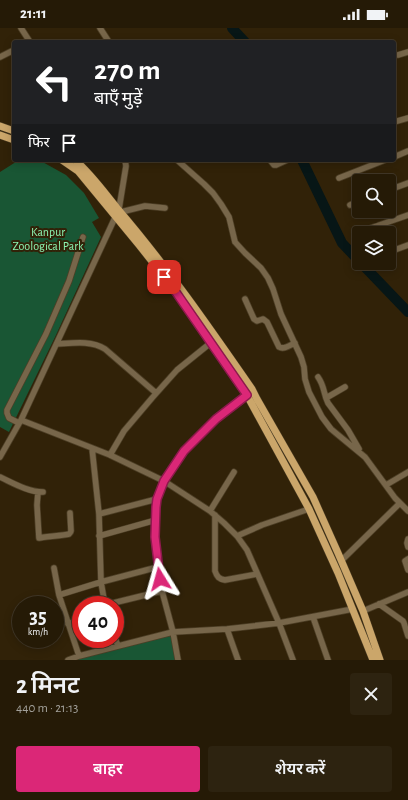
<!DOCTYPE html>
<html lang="hi">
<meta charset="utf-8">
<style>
:root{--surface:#251a06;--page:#2d2310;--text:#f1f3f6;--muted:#a3a19b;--line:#423828;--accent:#db2777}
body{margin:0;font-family:"Alegreya Sans","Noto Sans Devanagari",sans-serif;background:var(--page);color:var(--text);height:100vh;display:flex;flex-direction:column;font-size:15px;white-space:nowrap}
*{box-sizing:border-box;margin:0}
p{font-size:13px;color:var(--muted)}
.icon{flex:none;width:22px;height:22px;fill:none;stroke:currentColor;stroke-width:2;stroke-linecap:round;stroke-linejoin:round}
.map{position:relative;height:632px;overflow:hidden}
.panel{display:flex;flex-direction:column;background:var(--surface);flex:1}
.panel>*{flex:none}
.banner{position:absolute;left:12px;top:12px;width:384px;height:122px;border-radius:4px;box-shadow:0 2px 10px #0003,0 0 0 1px var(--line);background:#202124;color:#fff;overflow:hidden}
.tools{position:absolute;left:352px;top:146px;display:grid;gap:8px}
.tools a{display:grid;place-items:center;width:44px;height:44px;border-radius:4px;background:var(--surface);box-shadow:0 2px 10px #0003,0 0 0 1px var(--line);font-size:20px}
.speed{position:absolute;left:12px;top:568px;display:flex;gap:8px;font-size:20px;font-weight:700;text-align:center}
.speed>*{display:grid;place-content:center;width:52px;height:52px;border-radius:50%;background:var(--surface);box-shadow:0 2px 10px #0003,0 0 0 1px var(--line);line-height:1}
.speed small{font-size:10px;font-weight:400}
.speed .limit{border:6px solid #d22;background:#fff;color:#111}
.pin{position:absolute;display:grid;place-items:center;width:34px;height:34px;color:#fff;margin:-17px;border-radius:8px;box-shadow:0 2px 6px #0006}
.me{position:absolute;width:44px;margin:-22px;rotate:352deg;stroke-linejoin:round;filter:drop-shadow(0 0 3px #0008)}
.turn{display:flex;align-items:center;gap:14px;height:84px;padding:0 16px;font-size:18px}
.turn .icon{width:52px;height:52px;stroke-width:2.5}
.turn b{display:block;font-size:28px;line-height:34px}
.then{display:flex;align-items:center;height:38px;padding:0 16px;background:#0003;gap:8px;font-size:15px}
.round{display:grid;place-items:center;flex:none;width:42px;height:42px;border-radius:4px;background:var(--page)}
.summary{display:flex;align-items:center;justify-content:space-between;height:68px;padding:0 16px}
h1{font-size:24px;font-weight:600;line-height:30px}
.primary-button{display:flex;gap:8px;margin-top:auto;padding:8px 16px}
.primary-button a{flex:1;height:46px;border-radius:4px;background:var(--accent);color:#fff;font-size:16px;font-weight:600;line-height:46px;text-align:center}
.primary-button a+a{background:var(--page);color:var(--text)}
.status{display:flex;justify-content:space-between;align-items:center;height:28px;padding:0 20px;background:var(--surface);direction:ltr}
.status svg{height:11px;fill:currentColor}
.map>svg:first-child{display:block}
</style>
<div class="status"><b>21:11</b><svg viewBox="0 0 49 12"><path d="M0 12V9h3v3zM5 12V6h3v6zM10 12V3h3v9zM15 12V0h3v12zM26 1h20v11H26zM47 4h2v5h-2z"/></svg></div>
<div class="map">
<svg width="408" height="632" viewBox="0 0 408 632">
<rect width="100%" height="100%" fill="#312208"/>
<path fill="#195634" d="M19,132H39L66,147L84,165L99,190L92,194L101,209L56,307L9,404L0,399V144Z
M172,604L180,632H75Z"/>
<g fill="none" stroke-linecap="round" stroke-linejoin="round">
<path stroke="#071616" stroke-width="10" d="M232,0L245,14
M302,132L342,215L359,233
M361,235L408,284"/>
<g stroke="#4d3f26" stroke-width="7">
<path id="minor" d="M21,0L30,14
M100,0L109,14
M398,27L408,24
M0,29L14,22
M394,94L408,90
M394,129L408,123
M177,132L204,156L213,165L221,176L229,189L235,214L245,225L261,240L268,250L273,261L281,286L301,329L304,339L305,351L309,364L322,389L331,401L337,406L365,429L395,470L408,483
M270,132L274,137H276L287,132
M339,150L385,132
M389,162L408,155
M350,177L359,173
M121,184L145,178L165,180
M379,197L382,205
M368,201L408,187
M389,224L408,217
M245,271L254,291L257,293L263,291L267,294L279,319C284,322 290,317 295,315
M57,316C73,315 91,312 105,321L156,365
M318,349C325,359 323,365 328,375L348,402L359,421
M326,370L345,359
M21,392L110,427L164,453L210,483L224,495L237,508L247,522L279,595L293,632
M19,395L9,390L7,385V382L46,306L69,253L83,209
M92,420L99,486L101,554L105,577
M110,427L124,403L152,370L177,342L213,313
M0,429L21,392L119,181L126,138L125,132
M0,449C13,455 28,464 43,464
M386,457L408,444
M38,464L37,477L39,510C44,509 67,507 69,506C70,505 71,504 71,503L70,485
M210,483L234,444
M99,486L157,471
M215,487V543C217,549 219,551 225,552L257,546
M99,508L156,492
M237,508L262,497L309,481
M408,511L407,515L408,519
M408,531L405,533L408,542
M342,532L400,475
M54,540L59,567L79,628
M59,567L101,554L158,539
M379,576L403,593L404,595L408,608
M105,577L162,563
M363,583L408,564
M313,589L328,632
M68,596L81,592
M227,601L238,632
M115,610L118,618
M68,632L79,628L173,604L227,601L279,595L353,581
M178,632L173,604L162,563L158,539L155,509L157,471L164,453L184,423L216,391L249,366"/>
</g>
<g stroke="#4d3f26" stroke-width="8">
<path id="major" d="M0,98L14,103
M0,107L14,112
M62,132L78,143L139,217L173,260L249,371L309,481L338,545L373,632
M75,132C91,146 104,164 117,180C166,237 209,299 252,361L257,371L313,469L338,525L363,583L380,632"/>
</g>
<use href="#minor" stroke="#77664a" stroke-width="5.5"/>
<use href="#major" stroke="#cba66a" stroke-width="7"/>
</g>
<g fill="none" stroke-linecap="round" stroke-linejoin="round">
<g stroke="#8e194d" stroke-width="10">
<path id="route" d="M160,551L155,509L156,479L157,471L164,453L184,423L216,391L247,367L173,260L164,249"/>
</g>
<use href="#route" stroke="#db2777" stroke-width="7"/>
</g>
<g text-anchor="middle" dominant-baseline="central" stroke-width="4" stroke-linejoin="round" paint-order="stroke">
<g font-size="12" fill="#8cf3b1" stroke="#312208">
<text x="48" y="204">Kanpur<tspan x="48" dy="14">Zoological Park</tspan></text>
</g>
</g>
</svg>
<div class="tools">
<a><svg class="icon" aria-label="search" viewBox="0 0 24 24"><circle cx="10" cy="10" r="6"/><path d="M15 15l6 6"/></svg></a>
<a><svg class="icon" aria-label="layers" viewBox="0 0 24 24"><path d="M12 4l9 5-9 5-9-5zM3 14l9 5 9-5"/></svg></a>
</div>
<div class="speed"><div>35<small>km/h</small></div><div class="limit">40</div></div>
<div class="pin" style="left:164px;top:249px;background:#d93025"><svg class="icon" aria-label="arrive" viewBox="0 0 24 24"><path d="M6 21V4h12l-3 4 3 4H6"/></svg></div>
<svg class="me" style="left:160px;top:551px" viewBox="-20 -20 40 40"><path d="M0-17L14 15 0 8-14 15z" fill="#db2777" stroke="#fff" stroke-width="4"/></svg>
<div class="banner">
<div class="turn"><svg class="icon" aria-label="left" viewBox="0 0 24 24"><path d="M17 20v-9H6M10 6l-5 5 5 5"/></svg><div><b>270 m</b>बाएँ मुड़ें</div></div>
<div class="then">फिर<svg class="icon" aria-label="arrive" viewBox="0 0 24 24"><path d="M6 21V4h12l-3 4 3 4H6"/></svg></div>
</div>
</div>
<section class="panel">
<div class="summary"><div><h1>2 मिनट</h1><p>440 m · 21:13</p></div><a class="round"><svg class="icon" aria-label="close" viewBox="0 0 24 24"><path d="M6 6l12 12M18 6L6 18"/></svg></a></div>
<div class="primary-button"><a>बाहर</a><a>शेयर करें</a></div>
</section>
